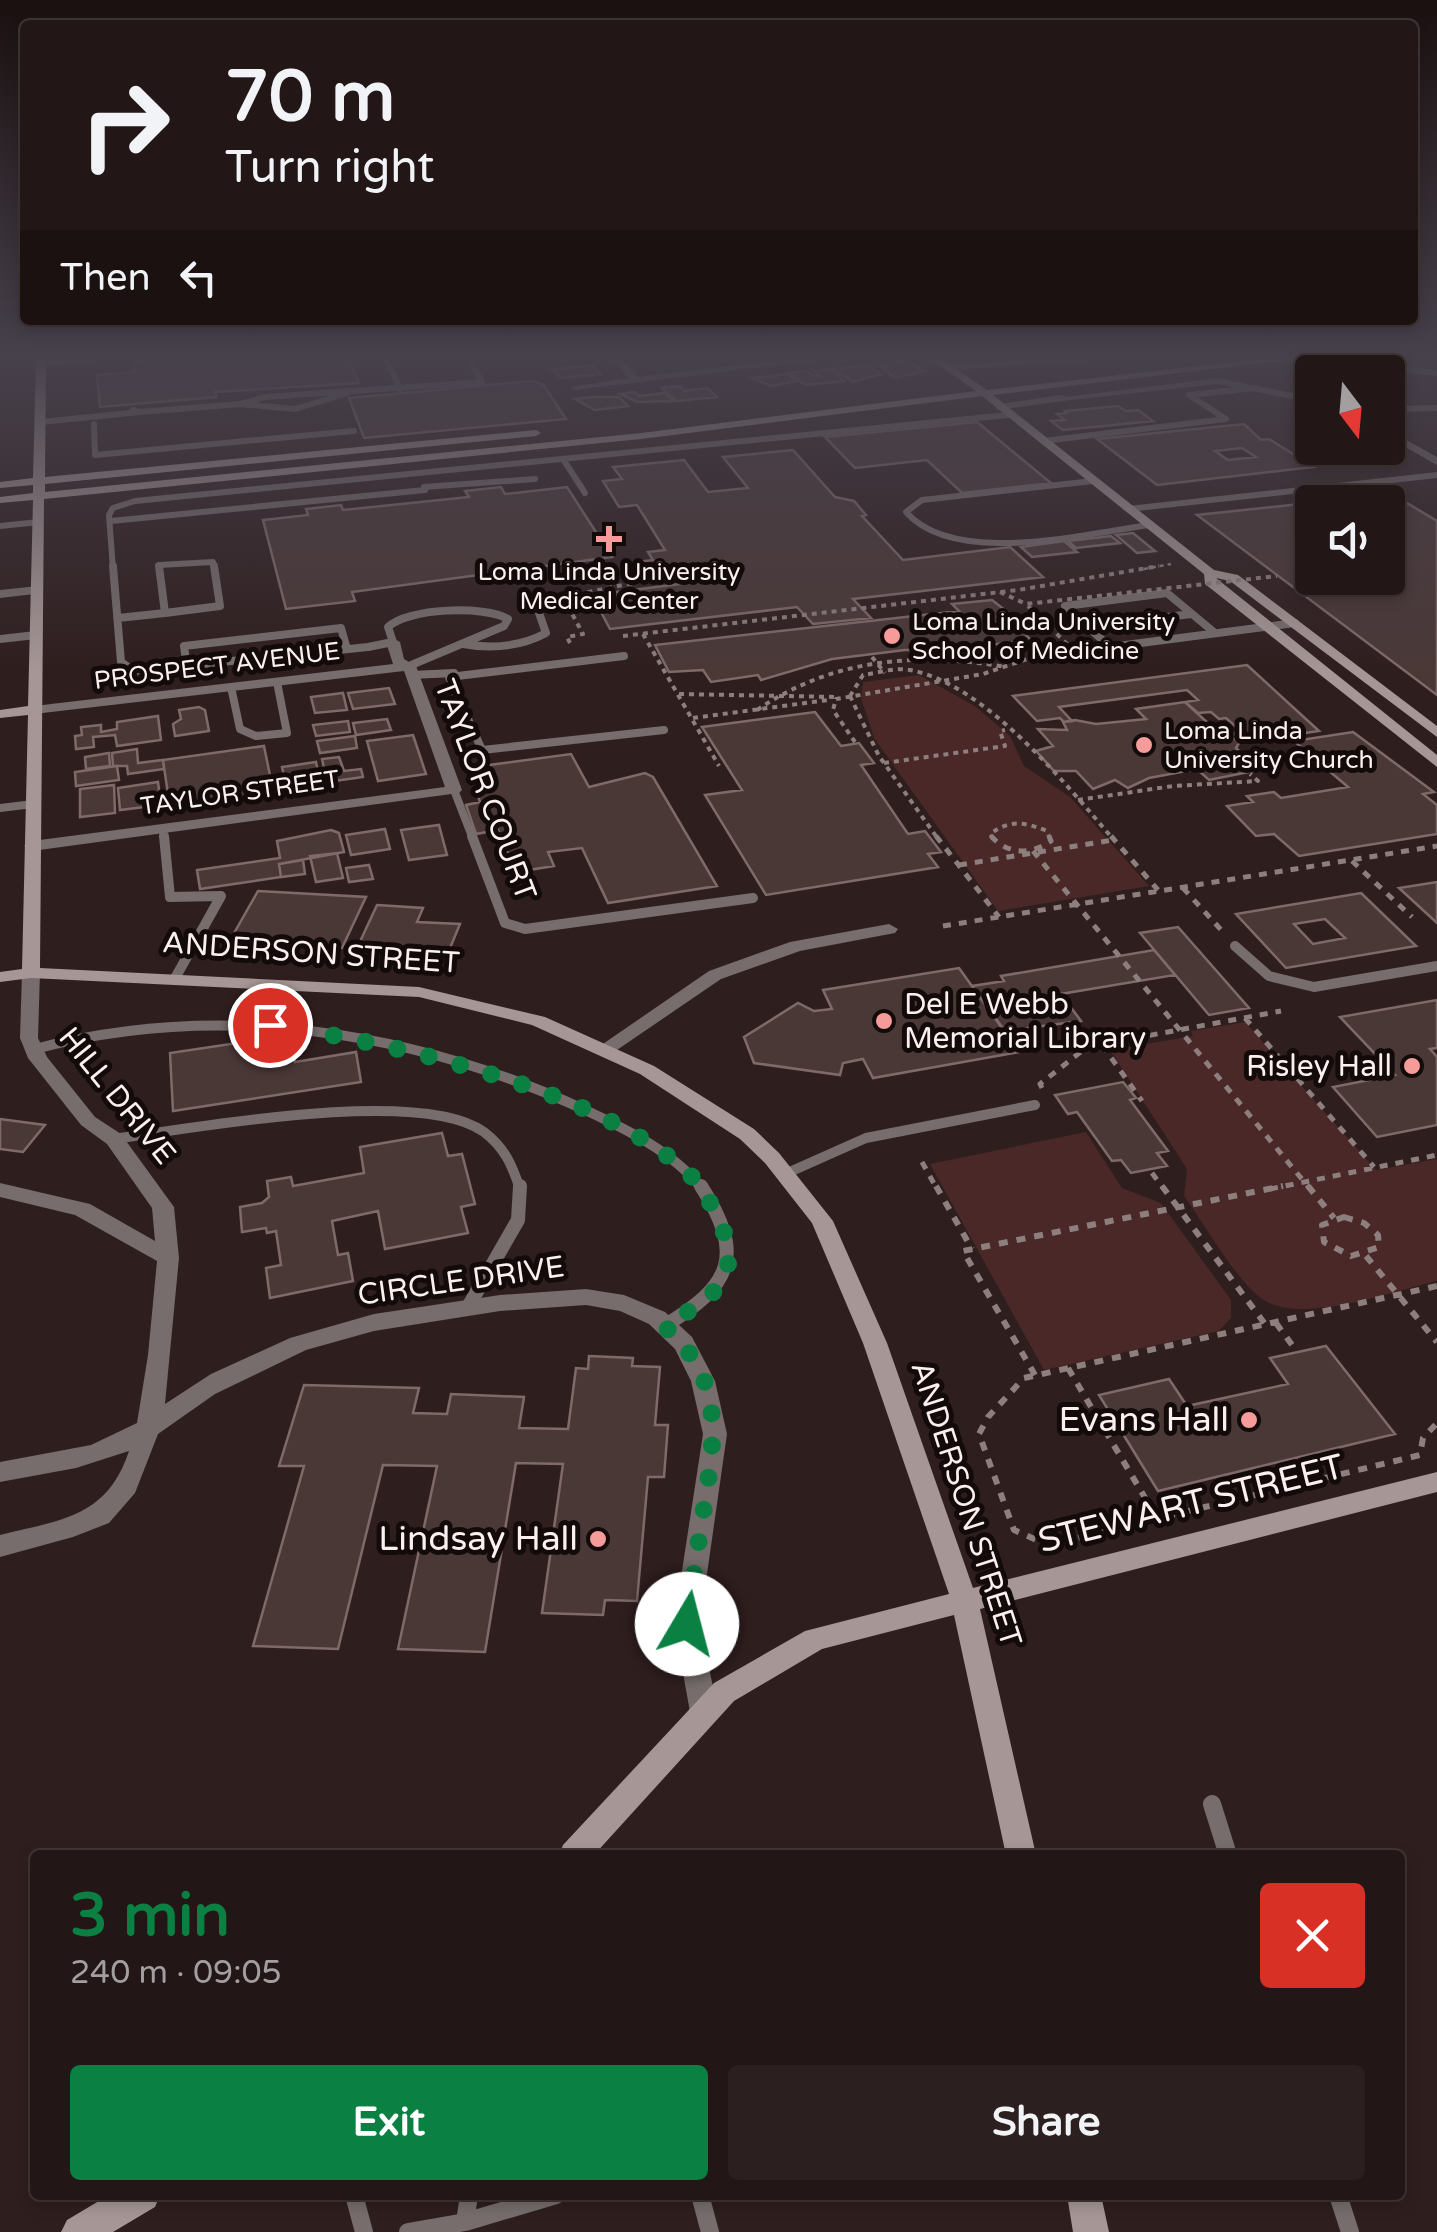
<!DOCTYPE html>
<meta charset="utf-8">
<style>
:root{--surface:#231616;--page:#2b1f1f;--text:#f1f3f6;--muted:#a39fa1;--line:#403535;--accent:#0b8043}
body{margin:0;font-family:"Varela Round",sans-serif;background:var(--page);color:var(--text);height:100vh;display:flex;flex-direction:column;font-size:38px;white-space:nowrap}
*{box-sizing:border-box;margin:0}
p{font-size:32px;color:var(--muted)}
.icon{flex:none;width:55px;height:55px;fill:none;stroke:currentColor;stroke-width:2;stroke-linecap:round;stroke-linejoin:round}
.map{position:relative;flex:1;overflow:hidden}
.panel{position:absolute;left:30px;top:1850px;width:1375px;height:350px;display:flex;flex-direction:column;background:var(--surface);border-radius:10px;box-shadow:0 5px 15px #0003,0 0 0 2px var(--line)}
.panel>*{flex:none}
.top-card{position:absolute;left:20px;top:20px;width:1398px;height:305px;border-radius:10px;box-shadow:0 5px 15px #0003,0 0 0 2px var(--line);background:#231616;color:var(--text);overflow:hidden}
.needle{width:65px;rotate:164deg}
.buttons{position:absolute;left:1295px;top:355px;display:grid;gap:20px}
.buttons a{display:grid;place-items:center;width:110px;height:110px;border-radius:10px;background:var(--surface);box-shadow:0 5px 15px #0003,0 0 0 2px var(--line);font-size:50px}
.pin{position:absolute;display:grid;place-items:center;width:85px;height:85px;color:#fff;margin:-42px;border:5px solid #fff;border-radius:50%;box-shadow:0 2px 10px #0007}
.me{position:absolute;width:110px;margin:-55px;rotate:8deg;stroke-linejoin:round;filter:drop-shadow(0 0 8px #0008)}
.turn{display:flex;align-items:center;gap:35px;height:210px;padding:0 40px;font-size:45px}
.turn .icon{width:130px;height:130px;stroke-width:2.5}
.turn b{display:block;font-size:70px;line-height:85px}
.then{display:flex;align-items:center;height:95px;padding:0 40px;background:#0003;gap:20px;font-size:38px}
.round{display:grid;place-items:center;flex:none;width:105px;height:105px;border-radius:10px;background:var(--page)}
.overview{display:flex;align-items:center;justify-content:space-between;height:170px;padding:0 40px}
h1{font-size:60px;font-weight:700;line-height:75px;color:var(--accent)}
.cta{display:flex;gap:20px;margin-top:auto;padding:20px 40px}
.cta a{flex:1;height:115px;border-radius:10px;background:var(--accent);color:#fff;font-size:40px;font-weight:700;line-height:115px;text-align:center}
.cta a+a{background:var(--page);color:var(--text)}
.map>svg:first-child{display:block}
</style>
<div class="map">
<svg width="1437" height="2232" viewBox="0 0 1437 2232">
<rect width="100%" height="100%" fill="#2f1e1e"/>
<path fill="#492827" d="M919,675L975,706L1010,736L1024,766L1070,797L1149,886L998,911L874,738L861,698L863,682Z
M1245,1022L1376,1170L1437,1159V1281C1393,1291 1302,1325 1264,1300C1237,1283 1204,1223 1184,1196L1187,1169L1110,1050L1193,1036L1191,1031Z
M1086,1132L1122,1188L1161,1203L1231,1300V1318L1219,1331L1044,1370L930,1164Z"/>
<path fill="#4a3837" stroke="#7f6a69" stroke-width="2.5" fill-rule="evenodd" d="M161,359H348L359,383L215,392L216,397L100,407L97,375L134,372L133,362Z
M906,361L926,371L895,378L881,367H885L881,363Z
M592,365L601,374L561,378L552,370Z
M868,365L881,374L852,382L835,369Z
M831,369L844,381L805,385L789,373L807,371L814,376L820,375L815,371Z
M788,374L797,381L771,386L752,378Z
M532,381L543,384L566,419L364,438L349,398Z
M680,386L684,391L707,388L717,397L676,401L662,388Z
M635,392L639,396L665,393L674,401L637,402L620,394Z
M592,397H619L628,406L595,410L575,399Z
M1118,406L1126,411L1138,410L1153,421L1063,430L1051,421L1065,420L1057,414L1067,413L1065,411Z
M977,422L1051,483L962,493L927,460L855,468L825,437Z
M1244,424L1261,440L1269,439L1314,467L1157,485L1097,439ZM1242,448L1256,457L1228,460L1215,451Z
M1382,448L1392,453L1361,457L1342,450Z
M793,450L835,497L854,501L866,515L862,516L903,560L1010,547L1043,577L853,599L871,618L813,624L797,607L610,629L592,595L688,583L682,574L663,576L658,568L642,570L637,562L653,560L648,552L665,550L637,505L619,507L603,481L622,479L613,467L684,460L708,492L748,488L723,457Z
M501,487L505,494L567,487L612,557L352,592L355,601L286,609L263,520L308,515L306,509L341,505L343,510L469,497L465,491Z
M1392,494L1437,521V695L1197,515ZM1312,502H1388V578H1312Z
M1133,533L1155,551L1137,553L1116,535Z
M1111,536L1120,543L1076,548L1068,541Z
M1064,541L1077,552L1032,557L1021,547Z
M992,600L1029,629L1021,630L1032,641L986,645L991,650H905L832,659L761,680L758,675L711,682L703,670L669,672L655,645L959,611L952,604Z
M1247,665L1319,731L1252,741L1226,718L1219,719L1211,712L1198,713L1185,702L1198,700L1187,690L1059,707L1072,721L1064,722L1060,718L1037,721L1013,696Z
M389,688L395,704L353,709L348,693Z
M343,693L347,710L315,713L311,697Z
M1185,702L1210,725L1227,727L1235,734L1230,735L1239,743L1236,748L1259,770L1209,780L1197,769L1149,778L1128,788L1115,780L1093,789L1076,771H1054L1036,751L1053,746L1038,729L1067,730L1063,722L1075,720L1096,724L1146,719L1136,709Z
M199,707L205,710L209,731L175,736L173,724L181,719L179,710Z
M815,712L841,746L859,743L874,763L861,765L908,834L925,831L941,852L928,854L938,867L766,895L705,795L742,790L702,727Z
M158,716L161,740L117,746L115,735L93,737L94,747L76,749L75,736L82,735L81,727L101,725V732L117,729V722Z
M387,719L391,730L356,735L353,723Z
M348,721L350,732L316,736L313,725Z
M1353,732L1434,792L1423,794L1437,805V834L1299,856L1274,834L1256,836L1227,806L1253,802L1247,796L1274,792L1281,798L1348,787L1294,741Z
M413,735L426,774L378,781L367,741Z
M355,736L357,748L320,753L317,741Z
M264,746L274,795L170,808L163,760Z
M137,749L138,763L163,760L164,769L128,774L127,766H113L112,753Z
M109,753L110,766L86,769L85,757Z
M571,754L589,787L645,773L653,777L717,886L608,903L582,848L548,852L554,866L516,872L498,830L476,834L466,805L480,802L475,788L483,787L474,767Z
M339,757L344,771L361,769L363,777L327,782L322,759Z
M316,762L322,789L298,792L296,780L285,781L282,767Z
M117,766L119,780L76,786L75,772Z
M158,782L161,805L120,810L118,788Z
M114,785L115,813L80,817V789Z
M439,825L447,855L409,860L401,830Z
M385,829L390,849L351,855L346,835Z
M331,830L339,833L344,852L279,864L281,877L200,889L197,870L280,858L277,841Z
M337,853L343,878L316,882L310,856Z
M303,860L305,874L281,877L279,864Z
M369,865L373,879L349,882L346,868Z
M1437,882V923L1399,888Z
M258,891L366,897L342,948L229,942Z
M1361,893L1416,946L1286,968L1236,914ZM1325,919L1345,938L1313,944L1294,924Z
M377,905L423,908L417,922L460,924L448,953L357,948Z
M1178,927L1249,1008L1209,1015L1140,933Z
M1154,950L1175,975L1061,994L1081,1021L1005,1031L972,986L1004,981L1001,976Z
M959,968L1019,1052L873,1078L863,1059L843,1063L840,1075L754,1063L744,1037L798,1003L814,1011L832,1009L823,990Z
M1437,1000V1048L1430,1049L1437,1057V1125L1377,1137L1333,1087L1395,1075L1340,1017Z
M292,1035L295,1062L356,1052L361,1082L173,1111L170,1053Z
M1123,1082L1136,1098L1130,1100L1168,1151L1157,1153L1167,1166L1131,1173L1121,1160L1112,1161L1077,1112L1068,1114L1055,1095Z
M0,1119L45,1125L23,1152L0,1149Z
M442,1133L448,1156L462,1154L475,1204L461,1207L468,1233L385,1249L378,1211L332,1221L338,1255L348,1253L353,1281L270,1298L266,1268L281,1265L276,1231L267,1233L266,1228L242,1232L240,1207L262,1203L269,1197L267,1181L291,1177L293,1186L364,1173L360,1147Z
M1326,1346L1395,1434L1158,1491L1099,1395L1169,1379L1187,1406L1288,1384L1270,1358Z
M589,1356L633,1358L632,1366L660,1367L655,1425H668L664,1477H648L637,1601L605,1600L603,1615L542,1613L563,1464L516,1463L485,1652L398,1649L437,1466L383,1465L338,1649L253,1646L304,1466H279L304,1385L419,1388L413,1413L447,1414L451,1394L524,1397L519,1428L568,1429L576,1368L588,1369Z"/>
<g fill="none" stroke-linecap="round" stroke-linejoin="round">
<path stroke="#8e7f7f" stroke-width="2.5" stroke-dasharray="4 4" stroke-linecap="butt" d="M1144,569L1171,564"/>
<path stroke="#8e7f7f" stroke-width="4" stroke-dasharray="5 5" stroke-linecap="butt" d="M643,634L719,766
M623,636L1018,590L1159,566
M570,643L567,637L583,634L563,597L633,583L637,571
M872,657L885,673
M679,694L837,697
M850,696L863,675C878,673 895,667 910,670C985,684 1065,783 1113,839
M850,696L879,756L938,839
M757,710C834,658 916,652 1006,667
M693,718L828,700
M855,742L833,710L836,699L983,674L1068,645L1026,604
M884,763L1005,746L1000,731L1005,730
M1078,800L1173,786L1258,781L1250,774
M993,839L990,834C1011,819 1024,822 1047,831L1050,839"/>
<path stroke="#8e7f7f" stroke-width="5" stroke-dasharray="8 8" stroke-linecap="butt" d="M936,836L999,917
M991,836C1008,855 1031,855 1051,841L1049,836
M1111,836L1158,890
M1033,851L1310,1189
M1352,861L1412,917
M959,865L1113,840
M1183,888L1223,932
M943,926L1437,846
M1245,1018L1374,1167
M1102,1045L1142,1101
M1042,1088L1040,1084L1087,1047L1281,1011
M922,1162L937,1189
M1152,1173L1164,1189
M1270,1189L1437,1155"/>
<path stroke="#8e7f7f" stroke-width="6" stroke-dasharray="9 9" stroke-linecap="butt" d="M936,1186L972,1249
M1162,1186L1265,1324
M1308,1186L1334,1218
M1344,1217L1364,1223L1378,1235L1379,1247L1351,1256L1324,1242L1322,1225Z
M1366,1256L1437,1342
M1437,1286L1024,1378L988,1417L979,1434L1014,1530L1048,1545L1420,1455L1423,1438L1437,1423
M1276,1323L1295,1349
M1068,1368L1157,1518
M1035,1375L963,1251L1283,1186"/>
<path stroke="#766d6c" stroke-width="6" d="M386,359L400,389
M41,364L93,359
M1400,369L1437,373
M348,393L295,409L241,404L265,397L482,382L469,359
M1189,395L1255,388
M999,407L1062,398
M140,412L241,404
M41,422L140,412L133,410
M94,424L95,455L354,431
M1043,441L1226,419L1189,395
M563,459L585,493
M1093,481L922,500L906,512C954,567 1084,534 1149,525
M424,487L535,479
M111,521L425,490
M0,526L39,522
M113,569L109,515L113,508L135,501L1008,415
M159,569V565L213,562L214,569"/>
<path stroke="#766d6c" stroke-width="8" d="M113,566L121,662L134,671L368,647L393,642L388,627C407,608 485,605 508,619L504,626L409,666
M159,566L165,613
M165,613L220,606L214,566
M118,618L165,613
M1087,627L1191,614
M1215,633L1167,593L1065,606L1110,647L1295,623
M0,639L36,635
M463,644C492,649 520,647 546,633L538,610
M624,656L449,677L482,750L664,730
M187,668L184,646L341,628L347,649
M412,675L454,673
M231,687L240,729L256,736L287,733L277,682
M454,790L473,839
M0,808L33,804
M163,829L164,839"/>
<path stroke="#766d6c" stroke-width="10" d="M164,836L170,897L221,896L174,980
M472,836L505,923L525,929L753,898
M1235,946L1269,976L1314,987L1437,966
M35,1049C219,1001 411,1030 583,1109C624,1128 674,1152 702,1189
M114,1139C194,1128 421,1086 484,1132C505,1148 512,1165 520,1189
M785,1174L866,1138L1035,1105"/>
<path stroke="#766d6c" stroke-width="14" d="M468,1307L518,1220L520,1186
M664,1326C731,1286 746,1256 701,1186"/>
<path stroke="#766d6c" stroke-width="18" d="M1212,1804L1228,1855
M354,2195L364,2232
M700,2195L710,2232
M1338,2195L1350,2232
M465,2222L469,2195
M408,2232L465,2222L556,2195"/>
<path fill="#766d6c" fill-rule="evenodd" d="M612,359H622L638,377L793,359H827L575,390L570,387L628,378Z
M1041,359H1108L950,370L945,367L950,364Z
M1218,378L1312,397V403L1218,384L1062,401L1057,398Z
M1437,405V411L1388,412V406Z
M1388,430L1437,457V465L1388,437Z
M1437,472V478L1128,512L1122,509L1128,506Z
M38,586L43,587V593L0,598V590Z
M393,638L400,642L404,659L416,666L462,790L459,793L32,851L24,846L32,841L445,787L404,671L34,714L27,710L34,706L393,664L386,642Z
M889,924L898,929L895,933L800,951L721,979L614,1052H600L597,1048L709,971L790,942Z
M31,968L40,973L38,1038L47,1057L95,1117L121,1134L174,1207L179,1258L165,1404L211,1374L290,1338L374,1314L500,1295L586,1289L624,1295L665,1312L692,1337L715,1381L727,1434L700,1623L718,1712L714,1721L704,1725L694,1721L690,1712L674,1623L703,1434L691,1381L675,1349L649,1324L620,1311L586,1305L500,1311L374,1331L306,1350L215,1394L158,1434L135,1493L109,1523L73,1537L0,1557V1535C60,1520 107,1518 129,1451L76,1468L0,1482V1462L91,1445L137,1423L148,1355L157,1261L75,1215L0,1197V1183L90,1204L155,1241L152,1208L107,1144L81,1125L28,1058L20,1038L22,973Z"/>
<path fill="#a69796" fill-rule="evenodd" d="M36,359H46L45,477L536,430L541,433L536,436L45,484V492L641,433L976,391L930,359H942L987,390L1260,359H1297L993,395L1214,570L1238,575L1437,726V737L1230,581L1216,578L1437,755V767L1205,584L1204,574L982,396L641,439L44,499L40,968L419,987L545,1017L654,1066L754,1129L779,1153L833,1221L887,1343L973,1588L1437,1472V1492L980,1609L1036,1855H1006L954,1615L822,1649L734,1701L594,1855H559L563,1845L714,1683L805,1631L949,1594L863,1343L812,1223L765,1163L740,1139L640,1074L532,1025L419,997L31,978L0,982V972L22,969L28,715L0,718V710L28,706L33,500L0,503V497L33,493V485L0,488V482L33,478Z
M109,2195H160L155,2207L113,2232H61L67,2220Z
M1067,2195H1101L1109,2232H1073Z"/>
<path stroke="#8e7f7f" stroke-width="4" stroke-dasharray="5 5" stroke-linecap="butt" d="M1000,592L1026,604L1277,576"/>
</g>
<linearGradient id="sky" x2="0" y2="1"><stop stop-color="#1a1010"/><stop offset="0.53" stop-color="#47414c"/><stop offset="1" stop-color="#47414c" stop-opacity="0"/></linearGradient>
<rect width="1437" height="672" fill="url(#sky)"/>
<g fill="none" stroke-linecap="round" stroke-linejoin="round">
<path stroke="#0b8043" stroke-width="18" stroke-dasharray="0 32.4" d="M270,1025C391,1042 614,1092 698,1183C706,1192 711,1206 717,1216C748,1278 712,1298 664,1326C728,1381 714,1441 703,1514C697,1551 692,1587 687,1624"/>
</g>
<g fill="#f59b99" stroke="#120b0a" stroke-width="4">
<path d="M604 524h10v10h10v10h-10v10h-10v-10h-10v-10h10z"/>
<circle cx="892" cy="636" r="10"/>
<circle cx="1144" cy="745" r="10"/>
<circle cx="884" cy="1021" r="10"/>
<circle cx="1412" cy="1066" r="10"/>
<circle cx="1249" cy="1420" r="10"/>
<circle cx="598" cy="1539" r="10"/>
</g>
<g text-anchor="middle" dominant-baseline="central" stroke-width="10" stroke-linejoin="round" paint-order="stroke">
<g font-size="25" fill="#fbefef" stroke="#120b0a" text-anchor="start">
<text x="609" y="572" text-anchor="middle">Loma Linda University<tspan x="609" dy="29">Medical Center</tspan></text>
<text x="912" y="622">Loma Linda University<tspan x="912" dy="29">School of Medicine</tspan></text>
<text x="1164" y="731">Loma Linda<tspan x="1164" dy="29">University Church</tspan></text>
</g>
<g font-size="25" fill="#fbefef" stroke="#120b0a">
<text transform="translate(217 666) rotate(-7)">PROSPECT AVENUE</text>
<text transform="translate(240 793) rotate(-8)">TAYLOR STREET</text>
</g>
<g font-size="30" fill="#fbefef" stroke="#120b0a">
<text transform="translate(485 790) rotate(69)">TAYLOR COURT</text>
<text transform="translate(311 953) rotate(4)">ANDERSON STREET</text>
<text transform="translate(117 1096) rotate(51)">HILL DRIVE</text>
<text transform="translate(461 1281) rotate(-8)">CIRCLE DRIVE</text>
<text transform="translate(966 1504) rotate(72)">ANDERSON STREET</text>
</g>
<g font-size="30" fill="#fbefef" stroke="#120b0a" text-anchor="start">
<text x="904" y="1004">Del E Webb<tspan x="904" dy="34">Memorial Library</tspan></text>
<text x="1392" y="1066" text-anchor="end">Risley Hall</text>
</g>
<g font-size="35" fill="#fbefef" stroke="#120b0a" text-anchor="end">
<text x="1229" y="1420">Evans Hall</text>
<text x="578" y="1539">Lindsay Hall</text>
</g>
<g font-size="35" fill="#fbefef" stroke="#120b0a">
<text transform="translate(1191 1504) rotate(-14)">STEWART STREET</text>
</g>
</g>
</svg>
<div class="buttons">
<a><svg class="needle" viewBox="-14 -14 28 28"><path d="M0-13l5 13h-10z" fill="#e53935"/><path d="M0 13l5-13h-10z" fill="#a39fa1"/></svg></a>
<a><svg class="icon" aria-label="sound" viewBox="0 0 24 24"><path d="M4 9h4l5-4v14l-5-4H4zM17 9q2 3 0 6"/></svg></a>
</div>
<div class="pin" style="left:270px;top:1025px;background:#d93025"><svg class="icon" aria-label="arrive" viewBox="0 0 24 24"><path d="M6 21V4h12l-3 4 3 4H6"/></svg></div>
<svg class="me" style="left:687px;top:1624px" viewBox="-20 -20 40 40"><circle r="19" fill="#fff"/><path d="M0-13L10 11 0 6-10 11z" fill="#0b8043"/></svg>
<div class="top-card">
<div class="turn"><svg class="icon" aria-label="right" viewBox="0 0 24 24"><path d="M7 20v-9h11M14 6l5 5-5 5"/></svg><div><b>70 m</b>Turn right</div></div>
<div class="then">Then<svg class="icon" aria-label="left" viewBox="0 0 24 24"><path d="M17 20v-9H6M10 6l-5 5 5 5"/></svg></div>
</div>
<section class="panel">
<div class="overview"><div><h1>3 min</h1><p>240 m · 09:05</p></div><a class="round" style="background:#d93025;color:#fff"><svg class="icon" aria-label="close" viewBox="0 0 24 24"><path d="M6 6l12 12M18 6L6 18"/></svg></a></div>
<div class="cta"><a>Exit</a><a>Share</a></div>
</section>
</div>
